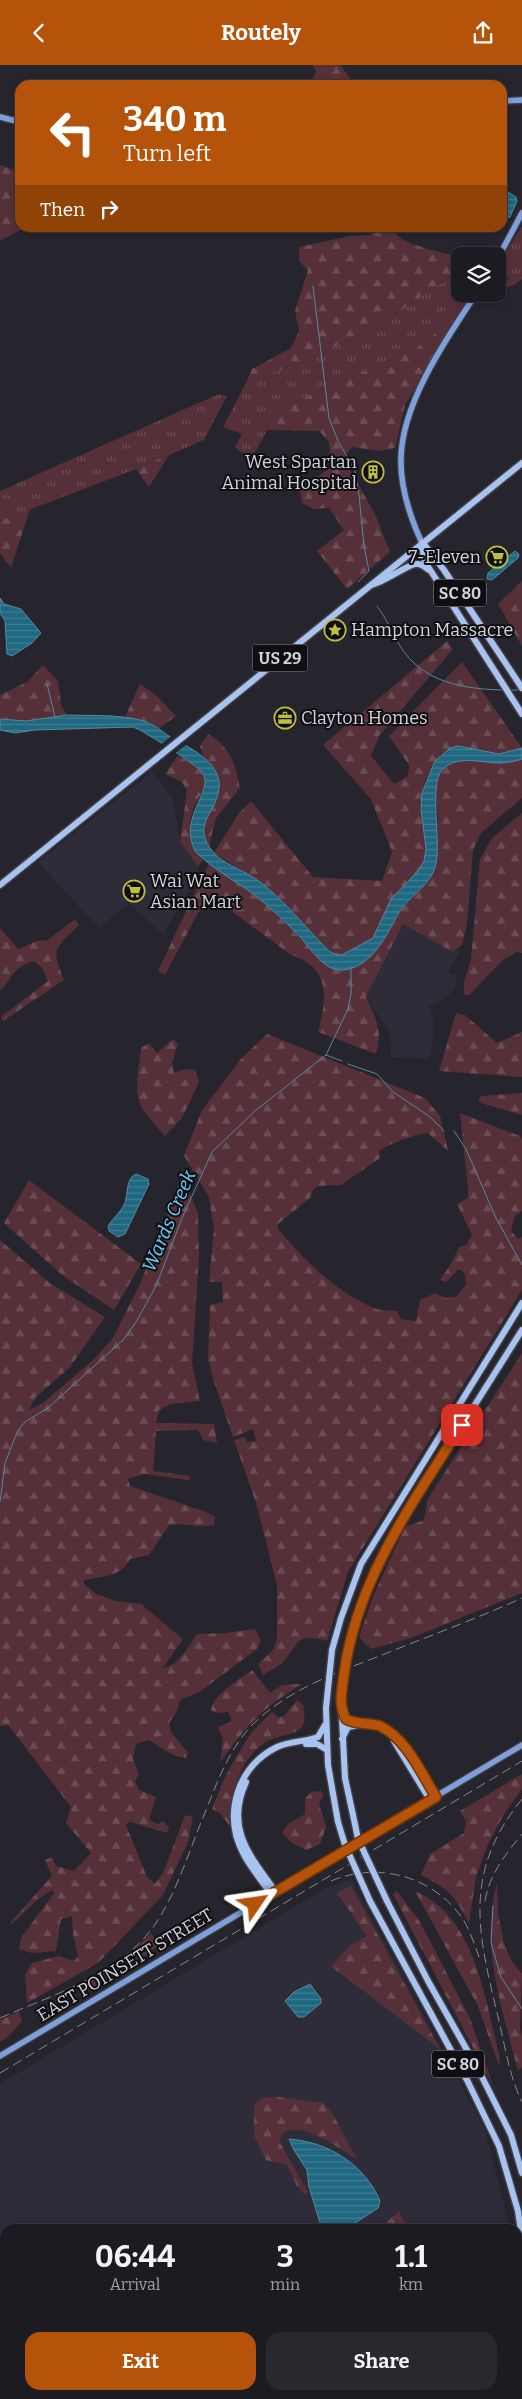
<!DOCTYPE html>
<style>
:root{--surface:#1c1b21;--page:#29282e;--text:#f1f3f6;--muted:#a0a1a5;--line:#3a393f;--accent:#b45309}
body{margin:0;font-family:Bitter,serif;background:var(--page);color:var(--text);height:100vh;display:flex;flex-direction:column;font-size:19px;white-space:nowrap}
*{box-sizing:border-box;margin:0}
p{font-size:16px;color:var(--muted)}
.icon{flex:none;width:28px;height:28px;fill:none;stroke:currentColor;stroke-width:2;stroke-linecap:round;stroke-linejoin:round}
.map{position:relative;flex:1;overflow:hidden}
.panel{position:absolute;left:0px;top:2159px;width:522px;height:176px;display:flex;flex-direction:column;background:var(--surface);border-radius:15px 15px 0 0;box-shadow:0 2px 8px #0003,0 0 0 1px var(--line)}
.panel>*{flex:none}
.banner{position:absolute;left:15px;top:15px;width:492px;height:152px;border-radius:15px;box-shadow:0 2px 8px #0003,0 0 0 1px var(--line);background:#b45309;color:#fff;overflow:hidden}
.controls{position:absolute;left:451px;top:182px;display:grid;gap:10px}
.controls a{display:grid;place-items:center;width:55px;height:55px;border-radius:10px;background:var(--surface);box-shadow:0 2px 8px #0003,0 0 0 1px var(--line);font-size:25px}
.pin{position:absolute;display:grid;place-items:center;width:42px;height:42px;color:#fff;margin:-21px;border-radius:10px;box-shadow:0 2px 8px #0006}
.me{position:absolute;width:55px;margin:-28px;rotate:58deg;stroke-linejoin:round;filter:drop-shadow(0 0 4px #0008)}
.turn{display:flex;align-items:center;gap:18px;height:105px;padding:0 25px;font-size:22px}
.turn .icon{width:65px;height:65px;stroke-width:2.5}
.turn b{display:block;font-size:35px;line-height:42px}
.then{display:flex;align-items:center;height:48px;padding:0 25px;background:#0003;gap:10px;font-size:19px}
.eta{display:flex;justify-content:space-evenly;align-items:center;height:85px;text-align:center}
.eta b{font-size:30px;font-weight:700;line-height:35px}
.button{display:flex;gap:10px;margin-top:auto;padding:10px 25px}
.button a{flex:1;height:58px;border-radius:15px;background:var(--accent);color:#fff;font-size:20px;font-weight:700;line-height:58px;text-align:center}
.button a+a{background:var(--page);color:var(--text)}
header{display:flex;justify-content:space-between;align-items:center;height:65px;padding:0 25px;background:var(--accent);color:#fff;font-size:22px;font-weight:700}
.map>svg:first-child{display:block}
</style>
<header><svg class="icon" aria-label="back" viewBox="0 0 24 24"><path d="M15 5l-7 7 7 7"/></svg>Routely<svg class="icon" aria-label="share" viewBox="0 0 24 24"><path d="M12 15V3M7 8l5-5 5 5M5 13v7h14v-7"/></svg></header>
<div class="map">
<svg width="522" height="2334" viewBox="0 0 522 2334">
<defs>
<pattern id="grass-tufts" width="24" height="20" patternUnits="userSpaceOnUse" patternTransform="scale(1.25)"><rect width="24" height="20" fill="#563039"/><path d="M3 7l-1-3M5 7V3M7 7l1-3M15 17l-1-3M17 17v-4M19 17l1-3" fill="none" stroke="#6d4d55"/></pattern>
<pattern id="forest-firs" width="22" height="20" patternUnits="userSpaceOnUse" patternTransform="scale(1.25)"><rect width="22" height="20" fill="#563039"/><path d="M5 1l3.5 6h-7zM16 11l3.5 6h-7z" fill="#6d4d55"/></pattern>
<pattern id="water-rules" width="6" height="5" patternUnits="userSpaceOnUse" patternTransform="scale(1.25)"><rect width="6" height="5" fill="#206882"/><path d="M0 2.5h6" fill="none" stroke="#407d93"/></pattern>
</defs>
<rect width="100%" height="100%" fill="#26242c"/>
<path fill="#2f2c3a" d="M152,707L173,734L180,777L198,802V811L164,867L158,865L129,838L99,863L38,797Z
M403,858L453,887L455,885L459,887L448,908L456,911L457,917L453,926L436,940L429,939L434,958L431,989L427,993L391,992L390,968L366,932Z
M351,1814L485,2065L510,2164H5V2330H372L366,2334H0V2019L326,1823Z"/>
<path fill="url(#grass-tufts)" d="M522,161V214L514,220L503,223L509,212L498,206V200Z
M460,205V229H473L452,264L447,260L415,284L279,343L251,395L235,382L242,369L223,362L247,316L303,297L383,258Z
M219,329L227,331L204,375L136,404L0,456V426Z"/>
<path fill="url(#forest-firs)" d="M312,0H340L355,20H312L311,17L316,6Z
M0,100L20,107V162L24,163L0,176Z
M373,163H392C397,180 443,187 460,192V205L383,258L303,297L247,316L252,304L291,283L299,266L295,246L308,205L299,196V182L350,171L370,170Z
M447,260L452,264L405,340L395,383L379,386L352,382L343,393L375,449L390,487L347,524L317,486L344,465L329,443L313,444L302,438L300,425L331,402L329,377L319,366L267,365L279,343L415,284Z
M169,390L149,422L136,404Z
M30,444L11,503L0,488V456Z
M522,516V581L498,539Z
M447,576L453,584L379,671L371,691L394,719L408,711L409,700L389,671L462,597L522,683L499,689L458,681L441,689L426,714L422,728L421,744L426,784L424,796L418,806L392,834L373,873L347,888L342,890L332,888L260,817L214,788L239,748L251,736L313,812L382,816L392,787L371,734L323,680Z
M43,600L58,616L61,640L67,650L26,656L0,654V630L27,617Z
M140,619L156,630L176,651L158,664L149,657L125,652Z
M208,669C231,682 235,699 240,723L216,753L209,781C198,758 211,746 219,725L211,700L203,691L200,681Z
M178,690C229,720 195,720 190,758C189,768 197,782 200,792L203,794L198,802L180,777L187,726L182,717L165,709Z
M522,694V733L481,768L473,785L467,859L462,880L453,887L403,859L366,932C376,954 383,964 376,989L318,967C327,933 331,903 291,890L215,834L198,848L165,910L158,906L209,798L267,840L329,902C364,916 386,871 400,847C403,840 411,836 414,829C421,814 435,777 437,761C441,744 427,720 442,705C458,689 480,698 500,698C507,698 515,696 522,694Z
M522,748V888L517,887L503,895L469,930H464V917L471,894L480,794L492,773Z
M75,854L79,860C54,884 51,882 64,915L3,956L1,952L48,916L42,903L34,896C9,904 15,913 0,925V863L18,884L37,876L48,875Z
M456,948L465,950L497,978L522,967V1012L439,1006Z
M267,969L425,1033L440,1051L448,1086L428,1068C414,1070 391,1078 379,1086L380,1093L341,1120L318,1121L313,1125L310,1133L278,1159V1164C305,1195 335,1227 374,1243C380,1246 390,1245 397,1246L401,1254L416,1256L420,1235L435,1228L445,1233L456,1232L466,1220L465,1209L459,1204L446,1217L440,1215L452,1197L459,1182L466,1180L472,1170L457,1139L468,1133V1123L460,1048L520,1071L522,1075V1146L515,1151L511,1166L518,1174L522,1172V1225L348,1507L327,1576C295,1568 301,1577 283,1597C278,1602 269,1606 263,1610L258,1599L273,1585L277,1573V1520L256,1438L234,1375L245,1372L247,1377L256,1376L253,1364L233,1372L214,1317L208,1294L210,1240L223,1237L222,1217H209L214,1164L209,1132L184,1091L202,1045L241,994Z
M173,974L178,979L172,998L174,1008L185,1004L195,1005L199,1017L182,1053L165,1071C156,1060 140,1046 138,1032C135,1017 140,998 141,983L149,978L157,988Z
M522,1028V1050L478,1037L481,1031Z
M29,1115L141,1199L114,1245L62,1210L4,1158Z
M184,1116L198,1148L199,1192L192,1298L200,1336L172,1339L159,1345L156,1358L214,1359L217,1378L203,1375L198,1365L156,1366L153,1406L190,1411L189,1415L144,1409L128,1414L130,1421L206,1447L215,1452L214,1460C200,1464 184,1457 169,1460L149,1490L130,1494C121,1512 103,1511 84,1515V1519L96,1529L116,1536L141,1539L183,1574L163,1603C179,1600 188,1582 197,1569L226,1568L255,1564L261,1575L257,1584L201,1626L180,1635L176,1648L169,1658L171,1667L188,1688L186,1693L173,1690L149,1675L136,1679L133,1693L139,1710L135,1716L139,1725L156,1732L149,1755L158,1759L163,1756L169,1763L167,1768L130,1757L126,1760L147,1812L155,1819L164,1806L185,1750L193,1752L188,1777L163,1830L98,1898L27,1938L25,1910L32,1898L59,1891L74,1896L78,1891L73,1869L72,1851L61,1854L56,1886L32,1888L19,1884L21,1873L54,1828L52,1825L36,1836L12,1859L10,1858L52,1811L45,1795L52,1792L56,1801L74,1806L91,1788L66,1758L71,1742L8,1660L0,1661V1175L51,1219L105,1252L70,1302L35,1333L29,1345L43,1338L92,1296L113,1273L140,1219L171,1140Z
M522,1288V1528L411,1573L371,1584L359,1572L374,1529L405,1462L424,1455L427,1435Z
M252,1605L270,1628L282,1620L302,1619C262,1643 247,1660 220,1698L223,1675L218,1662L231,1657V1653L228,1647L216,1648L211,1645C214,1628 239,1615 252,1605Z
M297,1635L303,1640C304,1648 307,1659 299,1665C290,1671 275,1671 266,1677C237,1696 231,1730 230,1762L220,1748L212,1744L224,1714L235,1694L251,1668L272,1647L278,1652L284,1651Z
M522,1709V1724L504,1749L488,1779L476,1812L469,1858C454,1830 449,1824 421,1810L430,1789L464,1768L466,1756L460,1746Z
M321,1726L324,1730L319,1739L326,1762L320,1779L306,1785L292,1778L282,1768L288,1759L305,1749V1734L311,1727Z
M497,1818L498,1849L504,1878L511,1895L522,1909L520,1964L522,1972V2002L518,2006C503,1945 479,1881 497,1818Z
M351,1821L440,1984L331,1901L351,1880L367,1871L337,1828Z
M397,1826L420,1857L470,1953L493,2021L393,1829Z
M415,1826C476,1851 486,1938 500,1994L499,2001L478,1941Z
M151,1868L158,1881L122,1908L87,1926L84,1918L118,1900Z
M19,1946L22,1956L8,1972L0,1977V1955Z
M279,2032L323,2038L331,2046L357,2094C337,2083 307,2058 284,2067L279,2076L308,2127L304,2129L297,2121L287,2100L266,2095L254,2071V2040L262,2033Z
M399,2146L408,2164H379Z"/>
<path fill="url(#water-rules)" stroke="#56889c" d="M503,124L516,132L517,136L510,152L506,153L503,151Z
M515,486L519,489L518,493L492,515L487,514L488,508Z
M0,533L4,539L21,544L41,568L32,578L12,591L7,589L5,556L0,548Z
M67,650C91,651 116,649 140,655C151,657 160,665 169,671C188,682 222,697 219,723C217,747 193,757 210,783C220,799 245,805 260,817C285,836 305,862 327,884L332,888L342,890L373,873L391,834L418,806L424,796L426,784L421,744L422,728L435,696L450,683L458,681L499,689L522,683V694C515,696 507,698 500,698C480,698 458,689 442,705C429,718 441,776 436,798C432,820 411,829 400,846C387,868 374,901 344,905C323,908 309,879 295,867C282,854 268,840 253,829C234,815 211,803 195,786C178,751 214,727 203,709C196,698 153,673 140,665L133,662L35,665L15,668L0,665V654L26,656Z
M136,1109L148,1114L149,1119L125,1169L118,1172L109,1166L108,1161C113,1153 121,1147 125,1138C128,1128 126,1113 136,1109Z
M310,1919L321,1934V1938L304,1952H298L285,1936L294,1927Z
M289,2074C329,2077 365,2100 380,2136L378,2143L346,2164H322L309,2122L307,2105L294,2085Z
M201,2330H298L292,2334H196Z
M380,2330H447L461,2334H378Z"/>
<path fill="#26242c" d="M173,670L187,679L173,690L159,681Z"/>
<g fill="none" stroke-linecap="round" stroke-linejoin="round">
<path stroke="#56889c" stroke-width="1" d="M313,221L329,353L338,376L355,406L359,430L364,481L369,506L358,517
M377,541C387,554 392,568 400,581C423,618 464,624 503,625
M47,619L55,652
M509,625H520
M326,990L342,996
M348,999L377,1009L393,1027L429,1051L444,1066
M454,1066L466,1084L496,1153L522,1200
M0,1437L5,1398L18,1365L25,1357L48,1343L123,1275L136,1257L156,1221L182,1153L212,1087L255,1046L326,990L348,944L351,929V902
M493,1841L491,1878L501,1912L522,1944
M352,2159L355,2164
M336,2334L344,2330"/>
<g stroke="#424048" stroke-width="8">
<path id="secondary" d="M502,36L522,35
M0,52L20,57
M498,193L522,148
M422,478C411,454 400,421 401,393C402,338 446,274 476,229
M0,1991L522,1680"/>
</g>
<g stroke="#424048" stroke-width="9">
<path id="primary" d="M422,478L424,494L427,500L522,649
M423,478L444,505L522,623
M371,520C385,517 411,497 418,499C422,499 426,503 429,505
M0,820L522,398
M348,1580L375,1503L411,1441L522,1265
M332,1585L341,1553L361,1499L522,1238
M341,1634L345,1713L353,1750
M326,1643L328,1700L338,1757
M341,1644L348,1656C358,1658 369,1657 379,1661C406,1673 420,1708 435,1732
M342,1674L348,1662L358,1660
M394,1676L430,1735
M306,1679H317L327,1685
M246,1717C225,1763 249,1790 276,1827
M271,1829C262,1816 250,1802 243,1788C223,1749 237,1702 277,1682C290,1676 305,1677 318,1672L325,1660
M370,1836L467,2015L499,2081L518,2146L522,2173
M387,1836L428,1916L480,2008L511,2070L522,2108"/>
</g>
<use href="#secondary" stroke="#7da0db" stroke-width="5.5"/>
<use href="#primary" stroke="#a8c3f0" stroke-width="6"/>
<path stroke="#88878e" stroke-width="1" stroke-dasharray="10 5" stroke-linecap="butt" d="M522,1734C462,1808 478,1868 498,1952C505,1980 509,2011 522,2037
M331,1816C376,1797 430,1810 460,1850C469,1862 474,1878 479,1892
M485,1836C490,1808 505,1790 522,1769
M0,1953C57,1928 126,1908 160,1852C178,1822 189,1787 202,1755C216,1721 227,1686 253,1659C289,1624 336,1608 382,1590C429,1571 476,1554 522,1533
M0,2008L522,1696"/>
<g stroke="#424048" stroke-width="9" stroke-linecap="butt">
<path id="primary-bridge" d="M341,1634L348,1580
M326,1643L332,1585
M353,1750L358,1774L387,1836
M338,1757L345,1780L370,1836"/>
</g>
<use href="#primary-bridge" stroke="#a8c3f0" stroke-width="6"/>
</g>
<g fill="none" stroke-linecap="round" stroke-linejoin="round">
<g stroke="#753606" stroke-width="12">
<path id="route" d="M255,1839L436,1732C421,1708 407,1674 380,1661C369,1657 355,1660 346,1654C338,1639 342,1625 344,1609C357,1514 412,1439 462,1360"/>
</g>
<use href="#route" stroke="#b45309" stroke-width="9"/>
</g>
<defs>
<g id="building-ring" transform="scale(1.125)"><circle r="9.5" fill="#0f0e12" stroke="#c0be40" stroke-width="1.5"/><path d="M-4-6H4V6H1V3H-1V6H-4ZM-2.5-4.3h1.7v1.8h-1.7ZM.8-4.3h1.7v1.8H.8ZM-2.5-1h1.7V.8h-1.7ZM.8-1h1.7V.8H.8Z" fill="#c0be40"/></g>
<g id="supermarket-ring" transform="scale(1.125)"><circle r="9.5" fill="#0f0e12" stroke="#c0be40" stroke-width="1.5"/><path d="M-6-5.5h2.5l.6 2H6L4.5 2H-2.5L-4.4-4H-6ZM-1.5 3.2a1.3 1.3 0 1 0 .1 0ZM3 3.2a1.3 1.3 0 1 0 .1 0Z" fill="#c0be40"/></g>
<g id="sight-ring" transform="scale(1.125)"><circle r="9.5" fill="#0f0e12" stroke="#c0be40" stroke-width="1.5"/><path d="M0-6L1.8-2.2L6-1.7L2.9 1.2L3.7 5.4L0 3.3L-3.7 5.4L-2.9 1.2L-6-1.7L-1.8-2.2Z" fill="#c0be40"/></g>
<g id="office-ring" transform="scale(1.125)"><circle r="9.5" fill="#0f0e12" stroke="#c0be40" stroke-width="1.5"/><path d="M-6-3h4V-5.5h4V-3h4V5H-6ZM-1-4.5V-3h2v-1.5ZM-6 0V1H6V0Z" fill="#c0be40"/></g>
</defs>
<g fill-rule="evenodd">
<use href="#building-ring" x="373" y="407"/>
<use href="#supermarket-ring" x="497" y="492"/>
<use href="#sight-ring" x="335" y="565"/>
<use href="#office-ring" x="285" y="653"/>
<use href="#supermarket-ring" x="134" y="826"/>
</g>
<g text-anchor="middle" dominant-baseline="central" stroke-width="4" stroke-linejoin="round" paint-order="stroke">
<g fill="#0f0e12" stroke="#98979d" stroke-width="1">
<rect x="434" y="514.5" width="52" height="27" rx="4"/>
<rect x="252.5" y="579.5" width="55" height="27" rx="4"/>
<rect x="432" y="1985.5" width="52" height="27" rx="4"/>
</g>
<g font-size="16" font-weight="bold" fill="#d3d2d8">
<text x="460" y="528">SC 80</text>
<text x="280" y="593">US 29</text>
<text x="458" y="1999">SC 80</text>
</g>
<g font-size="18" fill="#d3d2d8" stroke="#0f0e12" text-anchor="start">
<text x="357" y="397" text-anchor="end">West Spartan<tspan x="357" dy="21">Animal Hospital</tspan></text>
<text x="481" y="492" text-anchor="end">7-Eleven</text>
<text x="351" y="565">Hampton Massacre</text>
<text x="301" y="653">Clayton Homes</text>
<text x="150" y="816">Wai Wat<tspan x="150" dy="21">Asian Mart</tspan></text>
</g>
<g font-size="18" fill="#d3d2d8" stroke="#0f0e12">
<text transform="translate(125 1900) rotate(-31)">EAST POINSETT STREET</text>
</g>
<g font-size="19" font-style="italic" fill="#6dd2fa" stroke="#0f0e12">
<text transform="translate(169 1156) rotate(-67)">Wards Creek</text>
</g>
</g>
</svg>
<div class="controls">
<a><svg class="icon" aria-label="layers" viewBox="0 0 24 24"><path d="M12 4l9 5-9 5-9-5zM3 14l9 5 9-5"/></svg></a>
</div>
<div class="pin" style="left:462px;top:1360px;background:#d93025"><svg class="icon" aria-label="arrive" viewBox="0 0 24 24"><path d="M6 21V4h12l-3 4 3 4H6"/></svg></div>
<svg class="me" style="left:255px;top:1839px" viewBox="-20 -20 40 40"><path d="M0-17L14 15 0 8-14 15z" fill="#b45309" stroke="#fff" stroke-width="4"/></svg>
<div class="banner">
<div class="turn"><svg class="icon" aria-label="left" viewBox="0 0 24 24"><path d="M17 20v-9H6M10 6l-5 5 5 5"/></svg><div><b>340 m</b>Turn left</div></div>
<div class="then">Then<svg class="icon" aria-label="right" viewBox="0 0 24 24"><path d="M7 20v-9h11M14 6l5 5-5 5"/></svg></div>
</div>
<section class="panel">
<div class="eta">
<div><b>06:44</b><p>Arrival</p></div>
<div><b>3</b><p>min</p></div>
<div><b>1.1</b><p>km</p></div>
</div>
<div class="button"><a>Exit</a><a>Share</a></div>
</section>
</div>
